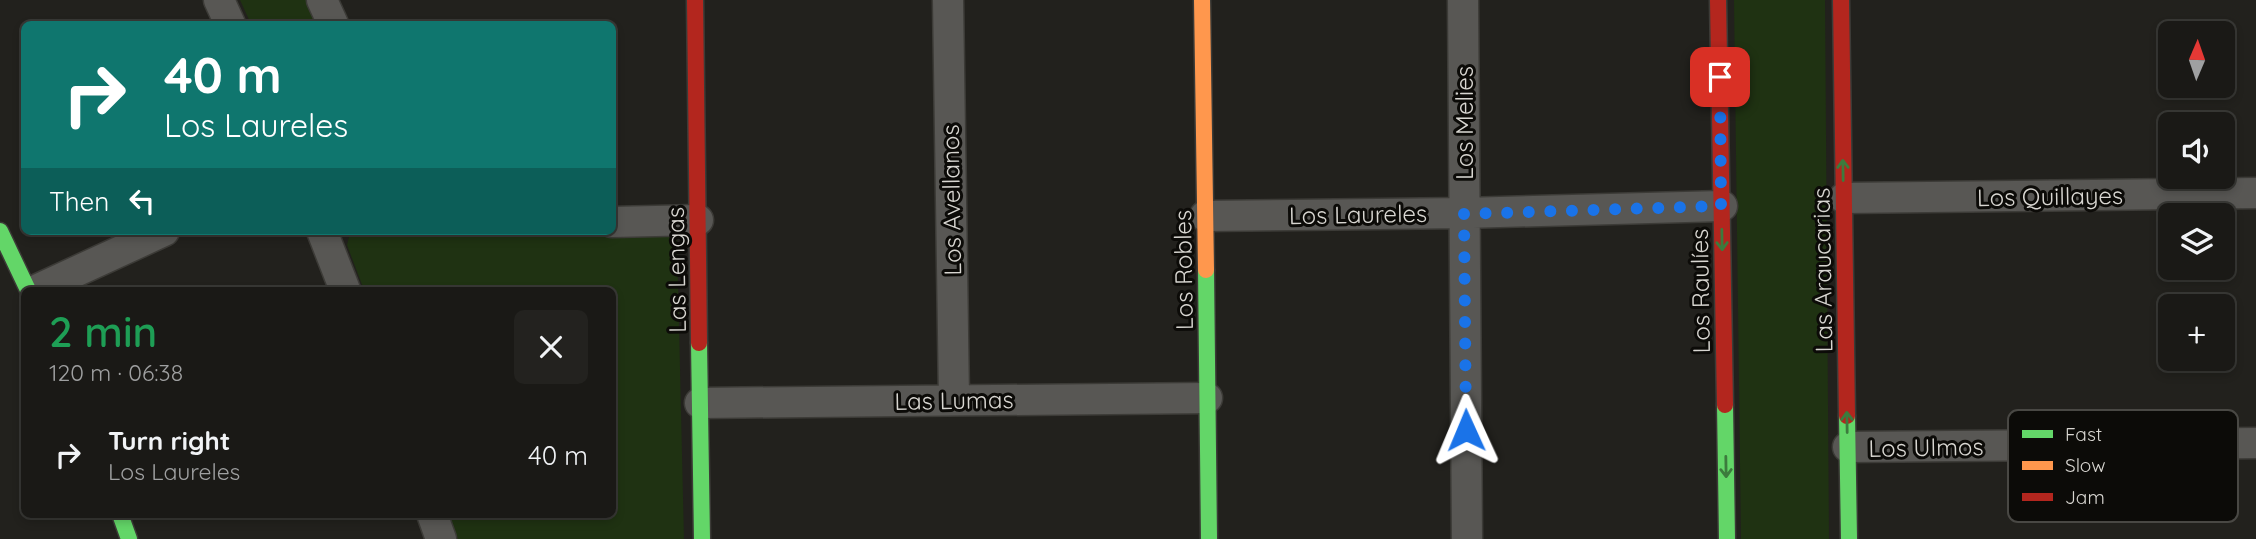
<!DOCTYPE html>
<meta charset="utf-8">
<style>
:root{--surface:#1a1916;--page:#23221f;--text:#f1f3f6;--muted:#9fa0a1;--line:#383835}
body{margin:0;font-family:Quicksand,sans-serif;background:var(--page);color:var(--text);height:100vh;display:flex;flex-direction:column;font-size:26px;white-space:nowrap}
*{box-sizing:border-box;margin:0}
p{font-size:23px;color:var(--muted)}
.icon{flex:none;width:38px;height:38px;fill:none;stroke:currentColor;stroke-width:2;stroke-linecap:round;stroke-linejoin:round}
.map{position:relative;flex:1;overflow:hidden}
.sheet{position:absolute;left:21px;top:287px;width:595px;height:231px;display:flex;flex-direction:column;background:var(--surface);border-radius:10px;box-shadow:0 4px 10px #0003,0 0 0 2px var(--line)}
.sheet>*{flex:none}
.guide{position:absolute;left:21px;top:21px;width:595px;height:214px;border-radius:10px;box-shadow:0 4px 10px #0003,0 0 0 2px var(--line);background:#0f766e;color:#fff;overflow:hidden}
.needle{width:46px;rotate:2deg}
.tools{position:absolute;left:2158px;top:21px;display:grid;gap:14px}
.tools a{display:grid;place-items:center;width:77px;height:77px;border-radius:10px;background:var(--surface);box-shadow:0 4px 10px #0003,0 0 0 2px var(--line);font-size:35px}
.pin{position:absolute;display:grid;place-items:center;width:60px;height:60px;color:#fff;margin:-30px;border-radius:14px;box-shadow:0 4px 10px #0006}
.me{position:absolute;width:77px;margin:-38px;rotate:359deg;stroke-linejoin:round;filter:drop-shadow(0 0 5px #0008)}
.turn{display:flex;align-items:center;gap:24px;height:147px;padding:0 28px;font-size:32px}
.turn .icon{width:91px;height:91px;stroke-width:2.5}
.turn b{display:block;font-size:49px;line-height:60px}
.then{display:flex;align-items:center;height:66px;padding:0 28px;background:#0003;gap:14px;font-size:26px}
.round{display:grid;place-items:center;flex:none;width:74px;height:74px;border-radius:10px;background:var(--page)}
.head{display:flex;align-items:center;justify-content:space-between;height:119px;padding:0 28px}
h1{font-size:42px;font-weight:600;line-height:52px;color:#1e9e55}
ul{padding:0;list-style:none}
li{display:flex;align-items:center;gap:21px;height:98px;padding:0 28px}
li div{flex:1}
li b{display:block;font-size:26px}
li em{font-style:normal}
.map>svg:first-child{display:block}
</style>
<div class="map">
<svg width="2256" height="539" viewBox="0 0 2256 539">
<rect width="100%" height="100%" fill="#22211d"/>
<path fill="#1f3212" d="M240,0H313L323,24H251Z
M1734,0H1825L1829,539H1741Z
M457,231L673,232L677,241L684,539H458L449,515L612,514V290H364L347,245L349,237L356,233Z"/>
<g fill="none" stroke-linecap="round" stroke-linejoin="round">
<g stroke="#3c3b37" stroke-width="33">
<path id="street" d="M219,0L230,24
M322,0L333,24
M948,0L954,399
M1463,0L1467,539
M1844,198L2256,193
M1205,216L1464,213L1722,206
M612,222L698,220
M322,231L345,290
M36,290L164,231
M700,403L1207,398
M1848,447L2256,443
M432,514L441,539"/>
</g>
<g stroke="#3c3b37" stroke-width="19">
<path id="fast" d="M0,231L28,290
M1206,270L1209,539
M699,343L702,539
M1725,405L1727,539
M1847,416L1849,539
M120,514L129,539"/>
</g>
<g stroke="#3c3b37" stroke-width="19">
<path id="slow" d="M1202,0L1206,270"/>
</g>
<g stroke="#3c3b37" stroke-width="19">
<path id="jam" d="M695,0L699,343
M1718,0L1725,405
M1841,0L1847,416"/>
</g>
<use href="#street" stroke="#585754" stroke-width="30"/>
<use href="#fast" stroke="#63d668" stroke-width="16"/>
<use href="#slow" stroke="#ff974d" stroke-width="16"/>
<use href="#jam" stroke="#b3261e" stroke-width="16"/>
</g>
<defs><path id="oneway-shaft" d="M-6 0H5M1.5-3L5.5 0L1.5 3" fill="none" stroke-width="1.6" stroke-linecap="round" stroke-linejoin="round" transform="scale(1.75)"/></defs>
<g stroke="#3c7b3d">
<use href="#oneway-shaft" transform="translate(1843 170) rotate(-91)"/>
<use href="#oneway-shaft" transform="translate(1722 240) rotate(89)"/>
<use href="#oneway-shaft" transform="translate(1847 422) rotate(-91)"/>
<use href="#oneway-shaft" transform="translate(1726 467) rotate(89)"/>
</g>
<g fill="none" stroke-linecap="round" stroke-linejoin="round">
<path stroke="#1a73e8" stroke-width="12" stroke-dasharray="0 21.6" d="M1466,430L1464,214L1721,206L1720,77"/>
</g>
<g text-anchor="middle" dominant-baseline="central" stroke-width="6" stroke-linejoin="round" paint-order="stroke">
<g font-size="24" fill="#d8d6d1" stroke="#0c0b08">
<text transform="translate(1464 123) rotate(-90)">Los Melies</text>
<text transform="translate(2050 196) rotate(-1)">Los Quillayes</text>
<text transform="translate(951 200) rotate(-91)">Los Avellanos</text>
<text transform="translate(1358 214) rotate(-1)">Los Laureles</text>
<text transform="translate(676 270) rotate(-91)">Las Lengas</text>
<text transform="translate(1183 270) rotate(-91)">Los Robles</text>
<text transform="translate(1822 270) rotate(-91)">Las Araucarias</text>
<text transform="translate(1700 291) rotate(-91)">Los Raulíes</text>
<text transform="translate(954 400) rotate(-1)">Las Lumas</text>
<text transform="translate(1926 447) rotate(-1)">Los Ulmos</text>
</g>
</g>
<rect x="2008" y="410" width="230" height="112" rx="10" fill="#0c0b08" stroke="#494844" stroke-width="2"/>
<rect x="2022" y="430" width="31" height="8" fill="#63d668"/>
<rect x="2022" y="461" width="31" height="9" fill="#ff974d"/>
<rect x="2022" y="493" width="31" height="8" fill="#b3261e"/>
<g font-size="19" fill="#d8d6d1">
<text x="2065" y="441">Fast</text>
<text x="2065" y="472">Slow</text>
<text x="2065" y="504">Jam</text>
</g>
</svg>
<div class="tools">
<a><svg class="needle" viewBox="-14 -14 28 28"><path d="M0-13l5 13h-10z" fill="#e53935"/><path d="M0 13l5-13h-10z" fill="#9fa0a1"/></svg></a>
<a><svg class="icon" aria-label="sound" viewBox="0 0 24 24"><path d="M4 9h4l5-4v14l-5-4H4zM17 9q2 3 0 6"/></svg></a>
<a><svg class="icon" aria-label="layers" viewBox="0 0 24 24"><path d="M12 4l9 5-9 5-9-5zM3 14l9 5 9-5"/></svg></a>
<a>+</a>
</div>
<div class="pin" style="left:1720px;top:77px;background:#d93025"><svg class="icon" aria-label="arrive" viewBox="0 0 24 24"><path d="M6 21V4h12l-3 4 3 4H6"/></svg></div>
<svg class="me" style="left:1466px;top:430px" viewBox="-20 -20 40 40"><path d="M0-17L14 15 0 8-14 15z" fill="#1a73e8" stroke="#fff" stroke-width="4"/></svg>
<div class="guide">
<div class="turn"><svg class="icon" aria-label="right" viewBox="0 0 24 24"><path d="M7 20v-9h11M14 6l5 5-5 5"/></svg><div><b>40 m</b>Los Laureles</div></div>
<div class="then">Then<svg class="icon" aria-label="left" viewBox="0 0 24 24"><path d="M17 20v-9H6M10 6l-5 5 5 5"/></svg></div>
</div>
<section class="sheet">
<div class="head"><div><h1>2 min</h1><p>120 m · 06:38</p></div><a class="round"><svg class="icon" aria-label="close" viewBox="0 0 24 24"><path d="M6 6l12 12M18 6L6 18"/></svg></a></div>
<ul>
<li><svg class="icon" aria-label="right" viewBox="0 0 24 24"><path d="M7 20v-9h11M14 6l5 5-5 5"/></svg><div><b>Turn right</b><p>Los Laureles</p></div><em>40 m</em></li>
</ul>
</section>
</div>
